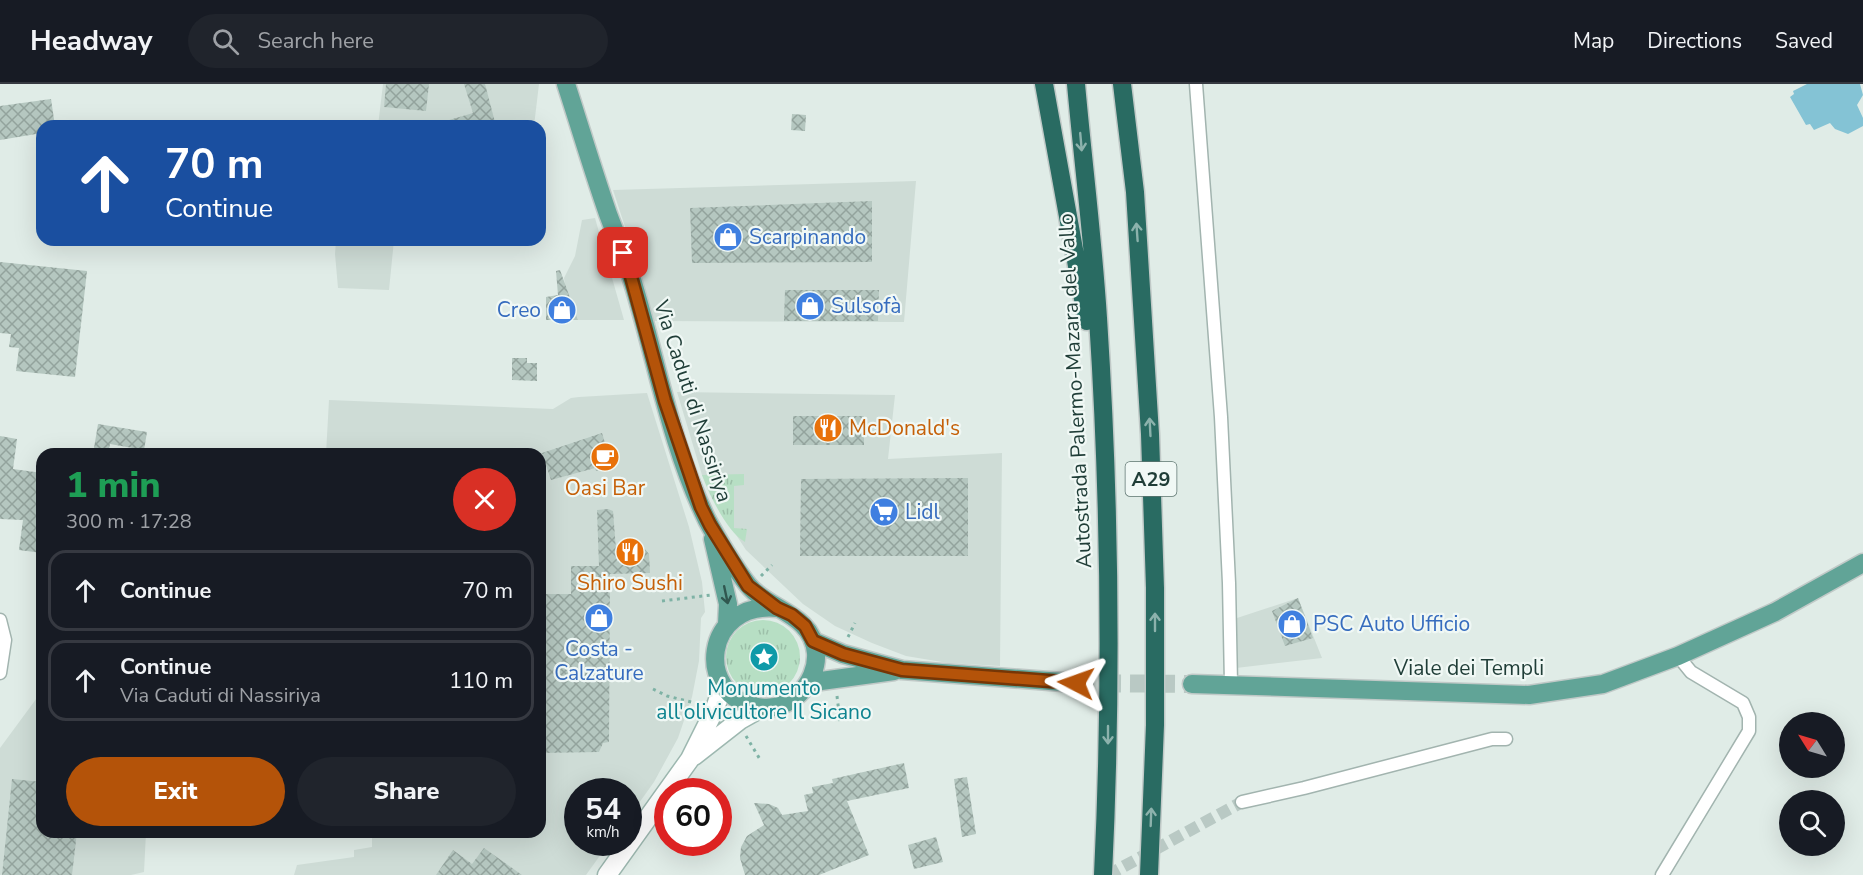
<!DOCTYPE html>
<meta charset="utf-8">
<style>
:root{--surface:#171b24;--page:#20242c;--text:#f1f3f6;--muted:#9ea1a6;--line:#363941;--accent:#b45309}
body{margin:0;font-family:"Nunito Sans",sans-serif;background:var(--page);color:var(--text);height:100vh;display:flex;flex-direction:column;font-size:22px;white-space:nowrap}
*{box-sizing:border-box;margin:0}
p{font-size:20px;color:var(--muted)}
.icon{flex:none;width:33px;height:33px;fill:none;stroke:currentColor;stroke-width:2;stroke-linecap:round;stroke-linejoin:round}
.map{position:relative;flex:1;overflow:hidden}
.sheet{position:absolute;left:36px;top:364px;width:510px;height:390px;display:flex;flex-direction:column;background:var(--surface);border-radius:18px;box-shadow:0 6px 24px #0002}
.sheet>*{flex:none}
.hud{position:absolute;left:36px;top:36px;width:510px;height:126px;border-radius:18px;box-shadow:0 6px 24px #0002;background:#1a4fa0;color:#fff;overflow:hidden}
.needle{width:39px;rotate:307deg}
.buttons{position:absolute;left:1779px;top:628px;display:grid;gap:12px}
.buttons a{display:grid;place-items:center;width:66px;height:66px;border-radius:50%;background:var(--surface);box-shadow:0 6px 24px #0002;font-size:30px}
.speed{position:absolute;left:564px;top:694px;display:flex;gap:12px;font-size:30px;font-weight:700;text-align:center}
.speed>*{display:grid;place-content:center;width:78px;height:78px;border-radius:50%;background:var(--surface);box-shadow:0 6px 24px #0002;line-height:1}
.speed small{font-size:15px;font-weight:400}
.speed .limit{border:9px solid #d22;background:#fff;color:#111}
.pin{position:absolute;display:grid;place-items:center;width:51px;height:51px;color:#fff;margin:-26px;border-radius:12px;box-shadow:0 3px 9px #0006}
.me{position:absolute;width:66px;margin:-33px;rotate:274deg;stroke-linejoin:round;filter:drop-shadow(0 0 4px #0008)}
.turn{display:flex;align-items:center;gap:21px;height:126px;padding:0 30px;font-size:27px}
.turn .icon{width:78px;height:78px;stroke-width:2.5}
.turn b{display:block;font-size:42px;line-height:51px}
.round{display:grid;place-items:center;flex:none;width:63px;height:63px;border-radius:32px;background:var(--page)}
.headline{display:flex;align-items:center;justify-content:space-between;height:102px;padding:0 30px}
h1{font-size:36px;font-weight:800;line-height:45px;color:#1e9e55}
.button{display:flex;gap:12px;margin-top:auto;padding:12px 30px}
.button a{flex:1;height:69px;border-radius:36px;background:var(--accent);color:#fff;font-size:24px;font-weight:800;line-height:69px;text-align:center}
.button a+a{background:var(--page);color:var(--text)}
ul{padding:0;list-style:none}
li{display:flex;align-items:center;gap:18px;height:81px;margin:0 12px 9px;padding:0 18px;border:3px solid var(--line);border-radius:18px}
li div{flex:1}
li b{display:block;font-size:22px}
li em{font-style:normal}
header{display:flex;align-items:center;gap:36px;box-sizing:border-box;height:84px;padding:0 30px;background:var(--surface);border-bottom:2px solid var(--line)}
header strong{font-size:28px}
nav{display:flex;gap:33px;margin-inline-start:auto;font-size:21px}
.search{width:420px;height:54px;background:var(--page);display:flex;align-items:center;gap:15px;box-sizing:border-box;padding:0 21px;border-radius:33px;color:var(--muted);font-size:22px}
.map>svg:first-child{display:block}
</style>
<header>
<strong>Headway</strong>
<div class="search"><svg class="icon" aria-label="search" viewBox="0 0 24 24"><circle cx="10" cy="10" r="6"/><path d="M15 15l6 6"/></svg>Search here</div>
<nav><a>Map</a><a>Directions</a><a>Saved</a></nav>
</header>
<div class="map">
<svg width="1863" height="791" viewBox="0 0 1863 791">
<defs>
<pattern id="grass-tufts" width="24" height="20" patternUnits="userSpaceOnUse" patternTransform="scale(1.5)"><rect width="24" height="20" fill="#b7dfc4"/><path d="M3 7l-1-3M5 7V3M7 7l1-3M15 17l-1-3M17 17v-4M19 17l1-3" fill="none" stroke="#9dc0a9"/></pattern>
<pattern id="building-cross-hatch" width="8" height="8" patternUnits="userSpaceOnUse" patternTransform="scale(1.5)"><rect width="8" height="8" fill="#b5c7c0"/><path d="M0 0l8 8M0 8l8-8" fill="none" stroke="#93a39d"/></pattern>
</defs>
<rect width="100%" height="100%" fill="#e0ece7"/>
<path fill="#cedcd6" d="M383,0H539L534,42H378Z
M916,97L904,238L652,237L643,198L613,106Z
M595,134L624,236H578L565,201L564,194L575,172L582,136Z
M336,156H394L389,206L338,204L335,170Z
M677,308L895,311L888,375L1002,369L1000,582L948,579L906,572L872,559L835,542L803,520L746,466L714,417L702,391Z
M647,309L689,443L702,498L705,528L701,534L699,577L692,613L678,654L654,698L629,733L628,708H578V759H609L586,791H294L297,781L354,773V766L372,763V749L540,748V370H326L329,316L553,325L571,314L579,313Z
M1298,514L1322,574L1236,584L1234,535Z
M42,607V748L146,749L144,788L131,791H0V664Z"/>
<path fill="url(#grass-tufts)" d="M744,390V401L734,402V444L747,445L745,458C727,448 709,410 702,391Z
M726 573a37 37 0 1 1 74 0a37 37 0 1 1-74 0Z"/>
<path fill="#84c3d5" d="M1807,0H1860L1863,11L1857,21L1863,34V42L1848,50L1835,45L1830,39L1814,46L1810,40L1806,41L1790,13L1794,10L1793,7Z"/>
<path fill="url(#building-cross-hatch)" d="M386,0H429L426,27L384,23Z
M464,0H485L496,42H440L439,39L473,29Z
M51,15L55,42H42V49L0,56V22Z
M792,30L806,31L805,47L791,46Z
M872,117V178L692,179L690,124Z
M0,178L87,187L75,293L16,287L19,264L9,263L11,250L0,249Z
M560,186L578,236H546V213L558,211L556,187Z
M785,206H879L878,237H784Z
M512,274H527V279H537V297L512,296Z
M793,332H864V361H793Z
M98,340L147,348L144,366L110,360L108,370H93Z
M602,349L606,362L609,360L613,372L610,382L596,387L595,384L551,396L542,369Z
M0,352L17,355L13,385L42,389V469L19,466L23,436L0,435Z
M968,394V472H800L801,395Z
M608,425L613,427L617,478L637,456L649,470L650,489L610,490L609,658L603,659L599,668L540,669L541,510H571V482H599L597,426Z
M1298,514L1313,554L1285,562L1272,527Z
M904,679L909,704L847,717L869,771L819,791H745L740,774L741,763L747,752L764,741L754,719L769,720L778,724L782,731L808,727L804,711L813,709L812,703L833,699L832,695Z
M967,693L976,750L962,753L954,695Z
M12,695L42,698V748H77L72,791H2Z
M936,753L943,778L914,785L908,761Z
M484,764L522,791H436L453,766L472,780Z"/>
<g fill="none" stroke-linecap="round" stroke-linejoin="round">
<path stroke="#b9c9c4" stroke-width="12" stroke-dasharray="12 6" stroke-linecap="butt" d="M1108,791L1242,718"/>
<path stroke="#b9c9c4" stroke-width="18" stroke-dasharray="18 9" stroke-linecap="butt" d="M1076,599L1192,600"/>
<g stroke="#a2b4af" stroke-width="15">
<path id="minor" d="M1196,0L1221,333L1229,499L1231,600
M0,536L5,556L0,589
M1242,718L1304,704L1492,655H1506
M1662,791L1749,647V633L1743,619L1691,588L1678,572"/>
</g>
<g stroke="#9db8b0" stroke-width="21">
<path id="secondary" d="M694,672L740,636L761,624
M607,791L690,675L714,627L723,602"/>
</g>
<g stroke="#c0c9c7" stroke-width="21">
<path id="primary" d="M566,0C580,43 593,87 608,130C615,149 624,169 630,189C656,271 669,358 707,436C716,453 736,486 748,501C769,527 812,529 816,569C818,599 789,629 758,623C693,611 704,517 777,524
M713,455L728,520L727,540
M813,557L843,570L902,586L1076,599
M1192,600L1529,611L1603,600L1678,572L1775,528L1863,479
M805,603L821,597L894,587"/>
</g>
<g stroke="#c0c9c7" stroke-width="21">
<path id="motorway" d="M1044,0L1087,237
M1076,0C1083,78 1093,156 1098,234C1110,420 1112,606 1103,791
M1122,0L1135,108L1150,350L1155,504V641L1149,791"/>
</g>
<path stroke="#7eb2a5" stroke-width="3" stroke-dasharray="3 4.5" stroke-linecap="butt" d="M761,492L772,481
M662,517L711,511
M848,553L855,539
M653,605L667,612L699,620
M837,612L840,637
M746,652L761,677"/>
<use href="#minor" stroke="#fff" stroke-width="12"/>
<use href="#secondary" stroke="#fff" stroke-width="18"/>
<use href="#primary" stroke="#61a497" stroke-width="18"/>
<use href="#motorway" stroke="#296b62" stroke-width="18"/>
</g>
<defs><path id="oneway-shaft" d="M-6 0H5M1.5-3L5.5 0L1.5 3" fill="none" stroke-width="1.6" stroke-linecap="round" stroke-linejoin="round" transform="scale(1.5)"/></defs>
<g stroke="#8cb2ac">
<use href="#oneway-shaft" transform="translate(1081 58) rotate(85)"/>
<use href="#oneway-shaft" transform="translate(1137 148) rotate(-94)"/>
<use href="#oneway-shaft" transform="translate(1150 343) rotate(-93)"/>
<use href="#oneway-shaft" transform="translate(1155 538) rotate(-90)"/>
<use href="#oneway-shaft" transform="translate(1108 651) rotate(90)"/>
<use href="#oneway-shaft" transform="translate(1151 733) rotate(-88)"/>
</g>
<use stroke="#30574f" href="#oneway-shaft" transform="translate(726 511) rotate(78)"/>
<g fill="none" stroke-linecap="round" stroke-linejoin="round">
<g stroke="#753606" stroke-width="15">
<path id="route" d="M623,169L630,189L665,317L701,423L710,441L748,502L777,524L792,531L805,542L813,557L843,570L902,586L1076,599"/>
</g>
<use href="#route" stroke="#b45309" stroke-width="10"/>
</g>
<defs>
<g id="shop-disc" transform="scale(1.5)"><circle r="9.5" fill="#3f7fe0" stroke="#f0f8f5"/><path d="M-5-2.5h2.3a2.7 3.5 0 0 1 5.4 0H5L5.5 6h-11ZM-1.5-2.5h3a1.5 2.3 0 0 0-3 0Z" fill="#fff"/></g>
<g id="restaurant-disc" transform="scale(1.5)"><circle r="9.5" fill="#e8710a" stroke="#f0f8f5"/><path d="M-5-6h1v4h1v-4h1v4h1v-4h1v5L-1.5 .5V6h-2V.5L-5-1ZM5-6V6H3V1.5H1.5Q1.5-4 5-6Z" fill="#fff"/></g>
<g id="cafe-disc" transform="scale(1.5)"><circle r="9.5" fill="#e8710a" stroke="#f0f8f5"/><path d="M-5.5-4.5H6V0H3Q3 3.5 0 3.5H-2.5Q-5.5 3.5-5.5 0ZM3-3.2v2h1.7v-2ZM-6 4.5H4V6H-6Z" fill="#fff"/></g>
<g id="supermarket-disc" transform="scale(1.5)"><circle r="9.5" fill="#3f7fe0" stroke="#f0f8f5"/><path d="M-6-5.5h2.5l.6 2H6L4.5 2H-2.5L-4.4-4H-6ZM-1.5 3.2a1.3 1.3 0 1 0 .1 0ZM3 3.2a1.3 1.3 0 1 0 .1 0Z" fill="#fff"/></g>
<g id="sight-disc" transform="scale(1.5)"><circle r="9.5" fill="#0f9aa8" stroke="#f0f8f5"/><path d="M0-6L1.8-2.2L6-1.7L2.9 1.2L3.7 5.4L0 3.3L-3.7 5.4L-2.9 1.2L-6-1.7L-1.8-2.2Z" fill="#fff"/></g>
</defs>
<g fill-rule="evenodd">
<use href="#shop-disc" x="728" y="153"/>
<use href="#shop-disc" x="810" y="222"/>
<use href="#shop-disc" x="562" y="226"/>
<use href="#restaurant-disc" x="828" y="344"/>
<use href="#cafe-disc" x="605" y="373"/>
<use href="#supermarket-disc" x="884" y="428"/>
<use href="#restaurant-disc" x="630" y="468"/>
<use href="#shop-disc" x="599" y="534"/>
<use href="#shop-disc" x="1292" y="540"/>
<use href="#sight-disc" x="764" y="573"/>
</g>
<g text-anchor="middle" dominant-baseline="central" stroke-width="4.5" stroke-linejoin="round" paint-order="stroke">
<rect fill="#f0f8f5" stroke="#5e7570" stroke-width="1.5" x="1125.5" y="378" width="51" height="34" rx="4.5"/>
<g font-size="20" font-weight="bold" fill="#1f3d37">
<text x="1151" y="395">A29</text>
</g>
<g font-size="21" fill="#366cbe" stroke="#f0f8f5" text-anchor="start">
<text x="749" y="153">Scarpinando</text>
<text x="831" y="222">Sulsofà</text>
<text x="541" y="226" text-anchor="end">Creo</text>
<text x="905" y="428">Lidl</text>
<text x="1313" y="540">PSC Auto Ufficio</text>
<text x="599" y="565" text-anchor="middle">Costa -<tspan x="599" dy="24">Calzature</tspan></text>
</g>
<g font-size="21" fill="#1f3d37" stroke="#f0f8f5">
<text transform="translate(1075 307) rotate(-93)">Autostrada Palermo-Mazara del Vallo</text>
<text transform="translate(693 317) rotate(72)">Via Caduti di Nassiriya</text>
<text x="1469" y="584">Viale dei Templi</text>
</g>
<g font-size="21" fill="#c56008" stroke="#f0f8f5">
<text x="849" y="344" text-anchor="start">McDonald's</text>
<text x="605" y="404">Oasi Bar</text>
<text x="630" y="499">Shiro Sushi</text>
</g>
<g font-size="21" fill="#0d838f" stroke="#f0f8f5">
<text x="764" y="604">Monumento<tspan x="764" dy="24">all'olivicultore Il Sicano</tspan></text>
</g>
</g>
</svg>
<div class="buttons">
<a><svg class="needle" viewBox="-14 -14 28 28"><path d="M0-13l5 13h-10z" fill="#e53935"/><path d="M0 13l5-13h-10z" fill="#9ea1a6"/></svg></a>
<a><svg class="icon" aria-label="search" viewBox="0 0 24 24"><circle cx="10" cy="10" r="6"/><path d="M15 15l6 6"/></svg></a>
</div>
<div class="speed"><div>54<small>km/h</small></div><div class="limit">60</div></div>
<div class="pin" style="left:623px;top:169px;background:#d93025"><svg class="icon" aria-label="arrive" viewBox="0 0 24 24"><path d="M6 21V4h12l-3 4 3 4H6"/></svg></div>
<svg class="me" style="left:1076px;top:599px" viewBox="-20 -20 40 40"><path d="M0-17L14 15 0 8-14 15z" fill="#b45309" stroke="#fff" stroke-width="4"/></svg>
<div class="hud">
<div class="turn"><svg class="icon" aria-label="ahead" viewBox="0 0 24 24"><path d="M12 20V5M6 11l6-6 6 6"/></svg><div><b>70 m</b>Continue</div></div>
</div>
<section class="sheet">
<div class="headline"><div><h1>1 min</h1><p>300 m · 17:28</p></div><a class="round" style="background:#d93025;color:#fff"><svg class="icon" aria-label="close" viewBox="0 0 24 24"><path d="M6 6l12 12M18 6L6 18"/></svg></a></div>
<ul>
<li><svg class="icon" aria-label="ahead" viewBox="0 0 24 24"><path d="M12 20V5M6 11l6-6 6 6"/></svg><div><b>Continue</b></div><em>70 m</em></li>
<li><svg class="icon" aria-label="ahead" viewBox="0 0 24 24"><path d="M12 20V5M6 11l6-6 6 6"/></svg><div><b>Continue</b><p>Via Caduti di Nassiriya</p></div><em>110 m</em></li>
</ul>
<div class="button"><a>Exit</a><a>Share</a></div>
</section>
</div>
